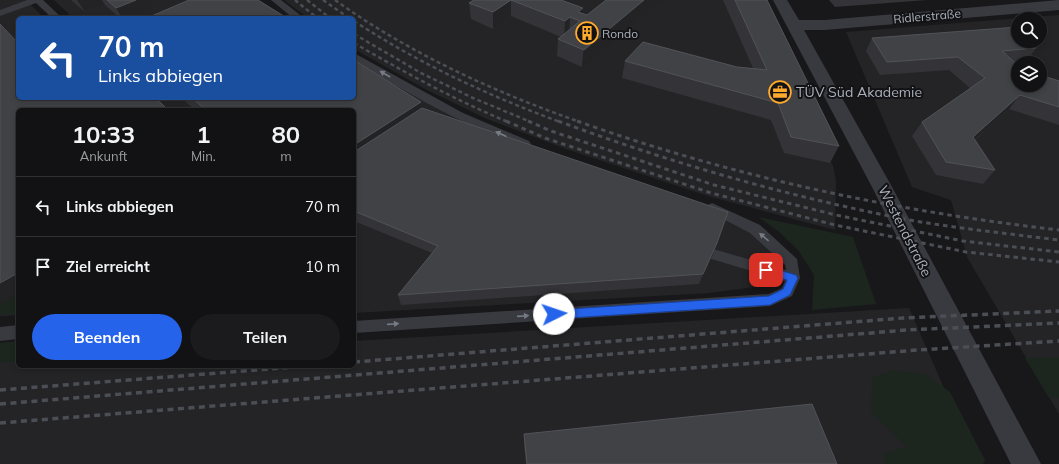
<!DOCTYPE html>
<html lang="de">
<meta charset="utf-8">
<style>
:root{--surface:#121214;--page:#1b1b1d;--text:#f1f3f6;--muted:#9c9ea0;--line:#313234;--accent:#2563eb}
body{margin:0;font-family:Mulish,sans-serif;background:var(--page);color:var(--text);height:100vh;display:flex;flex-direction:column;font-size:15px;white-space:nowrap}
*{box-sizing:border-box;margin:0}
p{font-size:13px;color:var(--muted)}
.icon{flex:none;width:22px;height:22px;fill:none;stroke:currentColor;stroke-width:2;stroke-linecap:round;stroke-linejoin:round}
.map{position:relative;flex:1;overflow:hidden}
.sheet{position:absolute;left:16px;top:108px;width:340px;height:260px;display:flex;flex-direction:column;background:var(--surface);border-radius:6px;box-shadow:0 2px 6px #0003,0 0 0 1px var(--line)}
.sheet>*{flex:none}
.guide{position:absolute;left:16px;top:16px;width:340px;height:84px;border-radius:6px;box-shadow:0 2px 6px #0003,0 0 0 1px var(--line);background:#1a4fa0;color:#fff;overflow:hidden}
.controls{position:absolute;left:1011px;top:12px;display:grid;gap:8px}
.controls a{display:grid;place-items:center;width:36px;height:36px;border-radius:50%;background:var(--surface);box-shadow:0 2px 6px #0003,0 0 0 1px var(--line);font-size:20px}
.pin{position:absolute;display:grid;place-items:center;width:34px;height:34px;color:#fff;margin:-17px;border-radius:8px;box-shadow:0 2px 6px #0006}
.me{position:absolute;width:44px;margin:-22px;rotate:86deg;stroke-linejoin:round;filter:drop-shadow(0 0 3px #0008)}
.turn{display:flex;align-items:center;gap:14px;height:84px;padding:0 16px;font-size:18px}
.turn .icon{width:52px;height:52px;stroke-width:2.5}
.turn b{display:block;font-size:28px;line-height:34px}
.eta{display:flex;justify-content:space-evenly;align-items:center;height:68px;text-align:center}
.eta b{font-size:24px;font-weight:700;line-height:28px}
.button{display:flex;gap:8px;margin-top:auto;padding:8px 16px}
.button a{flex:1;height:46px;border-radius:24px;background:var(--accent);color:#fff;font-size:16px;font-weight:700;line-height:46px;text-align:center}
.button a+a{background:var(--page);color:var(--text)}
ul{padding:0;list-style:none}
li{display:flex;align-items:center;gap:12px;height:60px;padding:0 16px;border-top:1px solid var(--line)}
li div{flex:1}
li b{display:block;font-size:15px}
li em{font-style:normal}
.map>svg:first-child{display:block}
</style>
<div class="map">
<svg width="1059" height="464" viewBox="0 0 1059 464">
<rect width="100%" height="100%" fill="#18181a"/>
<path fill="#242427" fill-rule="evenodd" d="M0,0H26L44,18H18V98H354L403,91L486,130L736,223L761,238L783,260L781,268L770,285L709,293L354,313V110H18V315L0,316Z
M54,0H198L154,18H73Z
M284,0H755L833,166L836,180L835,230L708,196L566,149L487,119L427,90L354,49V18H308Z
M1059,15V414L967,257L951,200L912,187L846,32ZM1018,19H1040V41H1018ZM1018,63H1040V85H1018Z
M909,308L944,388L982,464H0V362L18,361V366H354V341Z"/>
<path fill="#1d261e" d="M758,217L853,237L876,304L812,310L814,275L798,250L778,231Z
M18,294V313L0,315V303Z
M18,341V361L0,363V343Z
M1059,357V398H1049L1025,358Z
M893,370L925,374L950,392L985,460L983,464H885L882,454L907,447L871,412L872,378Z"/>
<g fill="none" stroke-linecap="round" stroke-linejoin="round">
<path fill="#383a40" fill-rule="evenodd" d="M27,0H43L62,18H52L36,3L0,16V10Z
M271,0H281L304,18H293Z
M354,53L463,113L529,141L531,144L529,147H521C462,124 407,94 354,60Z
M712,203L760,225L797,259L800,278L792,296L770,306L354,333V321L769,294L782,288L785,281L708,258L706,254L708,250L713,249L786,270L785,265L750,233L708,211L706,208L708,205Z
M18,325V339L0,341V327Z"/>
<path fill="#383a40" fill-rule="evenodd" d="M773,0H787L799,20H825L1059,0V10L825,30H804L892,187L1041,464H1011L872,187Z"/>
<path stroke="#4b4e55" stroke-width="2.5" stroke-dasharray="4 3" stroke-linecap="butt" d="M295,0L317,18
M307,0L330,18
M323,0L349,18
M335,0C409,53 494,92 580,122
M354,21C420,64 487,95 560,122
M354,34L421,73L473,98L531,122
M354,43C404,72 455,100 508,122"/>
<path stroke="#4b4e55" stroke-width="3" stroke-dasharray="4.5 4" stroke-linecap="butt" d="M506,121L545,138L711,193L835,225L966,252L1059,262
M528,121L551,131L714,185L836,215L963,241L1059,252
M558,121C674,164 793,198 915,221C963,229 1011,234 1059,240
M577,121C734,177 894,211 1059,230"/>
<path stroke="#4b4e55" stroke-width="3.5" stroke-dasharray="6 4.5" stroke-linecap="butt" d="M354,362L903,318L1059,311
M0,390L308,366
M0,404L907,330L1059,323
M0,423L918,350L1059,341"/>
</g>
<path fill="#343438" d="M71,0H151L156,8L132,18H120L105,5L85,12Z
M473,0H561L583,14L587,15L582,67L557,56L558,39L561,37L511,16L493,29L471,19L469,3Z
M722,0H767L839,146L830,163L784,153L771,120L622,78L625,61L753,68L723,0Z
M829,0H927L835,7Z
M872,38L1036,48L1026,62L1016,63L1018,85L1053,79L1059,81V125L1009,109L975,140L995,170L983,184L936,175L912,136L922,122L970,88L949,70L880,75L866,51Z
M181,98H354L421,102L422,108L713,254L699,284L401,305L398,295L432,253L354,221V110H195Z
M524,434L837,464H526L524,445Z"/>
<path fill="#232326" d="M77,0H102L105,5L85,12Z
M136,0H151L156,8L132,18H122L116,8Z
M511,0V16L493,29V12Z
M644,0H660L582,67L584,50Z
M583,8L582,25L580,21L578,12Z
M570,17L569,34L564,38L565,21Z
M1020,95L1009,109L962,151L973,137Z
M421,102L424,119L354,165V145Z
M717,243L713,254L699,284L703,274Z
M18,273V294L1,303H0V283Z"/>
<path fill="#404246" stroke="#515358" d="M107,0H136L116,8Z
M189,0H258L287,18H147Z
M474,0H511L493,12L469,3Z
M511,0H561L583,8L578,12L587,15L606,0H644L584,50L558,39L580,21L570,17L565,21Z
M735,0H767L839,146L791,137L778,103L625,61L643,42L737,67L767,70Z
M0,24L18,43V98H156L168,110H18V273L0,283Z
M1018,27V41H1033L1036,48L1002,51L1013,61L1018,64V85H1040V75L1053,79L1059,81V107L1020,95L973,137L995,170L946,162L922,122L985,78L958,57L887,62L872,38Z
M354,60L421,102L354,145V110H206L192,98H354Z
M422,108L728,212L717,243L703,274L398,295L438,246L354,211V152Z
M812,404L837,464H527L524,434Z"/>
<defs><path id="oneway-solid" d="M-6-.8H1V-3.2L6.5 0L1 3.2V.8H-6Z"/></defs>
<g fill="#767b84">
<use href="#oneway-solid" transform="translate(385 74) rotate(-150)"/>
<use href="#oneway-solid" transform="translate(501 134) rotate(-156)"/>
<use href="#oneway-solid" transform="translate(764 237) rotate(-140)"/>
<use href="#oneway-solid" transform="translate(523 316) rotate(-4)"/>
<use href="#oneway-solid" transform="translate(393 324) rotate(-4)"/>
</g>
<path fill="#2563eb" stroke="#184099" d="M766,266L796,275L798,278L790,295L770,305L554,319L549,314L554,310L769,296L783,289L787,280L763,273L761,270Z"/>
<defs>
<g id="building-ring" transform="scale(1.15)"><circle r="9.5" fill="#131315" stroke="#ffab2b" stroke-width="1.5"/><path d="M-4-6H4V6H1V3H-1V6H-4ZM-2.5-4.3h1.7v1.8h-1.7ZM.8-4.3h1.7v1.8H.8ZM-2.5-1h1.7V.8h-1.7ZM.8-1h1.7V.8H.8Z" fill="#ffab2b"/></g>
<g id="office-ring" transform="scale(1.15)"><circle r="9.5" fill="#131315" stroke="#ffab2b" stroke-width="1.5"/><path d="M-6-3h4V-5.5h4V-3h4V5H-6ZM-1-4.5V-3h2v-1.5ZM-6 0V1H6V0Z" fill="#ffab2b"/></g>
</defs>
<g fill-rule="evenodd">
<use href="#building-ring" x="587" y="33"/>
<use href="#office-ring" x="780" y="92"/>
</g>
<g text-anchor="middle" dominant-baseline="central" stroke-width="4" stroke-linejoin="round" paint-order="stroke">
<g font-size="12" fill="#a9b0bb" stroke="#131315">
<text transform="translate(927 16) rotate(-5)">Ridlerstraße</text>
</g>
<g font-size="12" fill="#a9b0bb" stroke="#131315" text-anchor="start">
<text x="602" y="33">Rondo</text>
</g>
<g font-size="14" fill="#a9b0bb" stroke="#131315" text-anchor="start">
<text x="796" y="92">TÜV Süd Akademie</text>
</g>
<g font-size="14" fill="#a9b0bb" stroke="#131315">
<text transform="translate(905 231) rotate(63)">Westendstraße</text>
</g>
</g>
</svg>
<div class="controls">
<a><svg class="icon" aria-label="search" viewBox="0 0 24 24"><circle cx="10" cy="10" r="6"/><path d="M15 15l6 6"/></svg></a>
<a><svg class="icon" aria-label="layers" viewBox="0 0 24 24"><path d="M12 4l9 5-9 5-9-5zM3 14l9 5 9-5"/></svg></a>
</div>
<div class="pin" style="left:766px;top:270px;background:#d93025"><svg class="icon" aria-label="arrive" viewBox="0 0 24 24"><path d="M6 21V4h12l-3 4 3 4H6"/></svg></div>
<svg class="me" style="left:554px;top:314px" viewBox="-20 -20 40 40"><circle r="19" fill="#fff"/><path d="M0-13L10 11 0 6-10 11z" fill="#2563eb"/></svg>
<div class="guide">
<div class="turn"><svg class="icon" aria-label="left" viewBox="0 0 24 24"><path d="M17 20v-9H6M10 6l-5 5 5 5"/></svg><div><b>70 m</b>Links abbiegen</div></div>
</div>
<section class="sheet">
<div class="eta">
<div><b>10:33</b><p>Ankunft</p></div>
<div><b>1</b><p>Min.</p></div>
<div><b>80</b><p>m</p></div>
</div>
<ul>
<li><svg class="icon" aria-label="left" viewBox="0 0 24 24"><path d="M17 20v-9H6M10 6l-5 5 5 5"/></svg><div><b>Links abbiegen</b></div><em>70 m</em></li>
<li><svg class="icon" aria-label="arrive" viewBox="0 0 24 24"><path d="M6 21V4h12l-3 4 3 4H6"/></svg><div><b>Ziel erreicht</b></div><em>10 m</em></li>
</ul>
<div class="button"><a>Beenden</a><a>Teilen</a></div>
</section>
</div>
